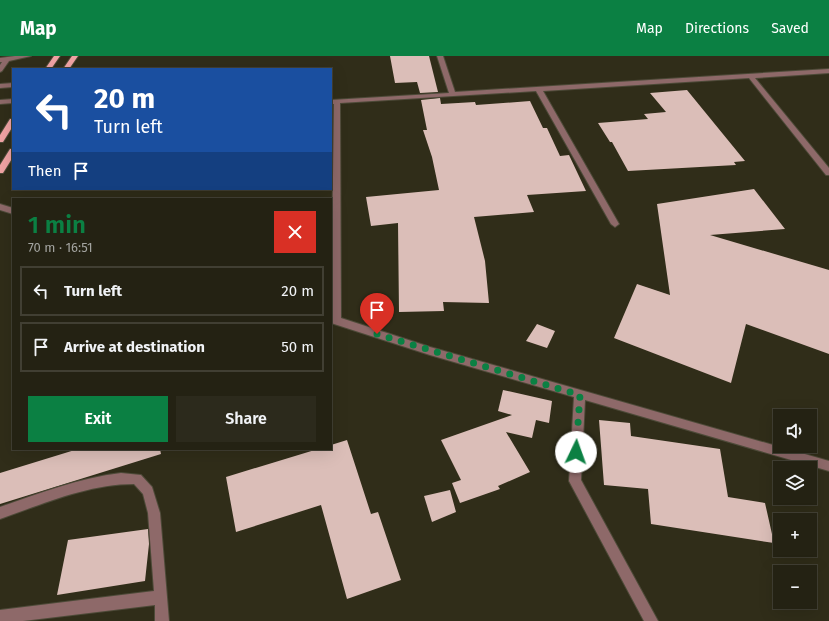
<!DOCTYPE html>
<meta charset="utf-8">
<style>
:root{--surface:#242213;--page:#2c2a1c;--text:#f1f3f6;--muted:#a3a4a0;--line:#413f33;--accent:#0b8043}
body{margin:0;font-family:"Fira Sans",sans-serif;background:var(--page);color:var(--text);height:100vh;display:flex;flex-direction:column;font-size:15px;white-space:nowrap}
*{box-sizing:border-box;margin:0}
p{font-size:13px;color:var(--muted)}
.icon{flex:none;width:22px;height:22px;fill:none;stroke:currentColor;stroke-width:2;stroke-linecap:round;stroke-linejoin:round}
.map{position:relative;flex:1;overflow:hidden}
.details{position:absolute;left:12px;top:142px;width:320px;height:252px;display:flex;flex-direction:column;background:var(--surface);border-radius:0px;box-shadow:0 4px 16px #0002,0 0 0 1px var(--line)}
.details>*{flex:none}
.banner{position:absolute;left:12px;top:12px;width:320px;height:122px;border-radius:0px;box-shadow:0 4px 16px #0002,0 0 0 1px var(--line);background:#1a4fa0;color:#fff;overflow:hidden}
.fabs{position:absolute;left:773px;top:353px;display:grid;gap:8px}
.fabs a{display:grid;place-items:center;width:44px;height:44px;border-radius:0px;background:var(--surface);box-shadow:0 4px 16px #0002,0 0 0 1px var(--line);font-size:20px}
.pin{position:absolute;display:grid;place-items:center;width:34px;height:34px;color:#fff;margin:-41px -17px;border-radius:50% 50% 50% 0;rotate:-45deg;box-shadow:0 0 4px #0007}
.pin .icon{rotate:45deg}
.me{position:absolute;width:44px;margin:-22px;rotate:3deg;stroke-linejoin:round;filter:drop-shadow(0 0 3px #0008)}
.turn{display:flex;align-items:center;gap:14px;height:84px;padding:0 16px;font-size:18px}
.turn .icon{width:52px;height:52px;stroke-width:2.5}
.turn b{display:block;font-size:28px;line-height:34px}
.then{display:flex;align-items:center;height:38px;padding:0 16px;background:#0003;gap:8px;font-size:15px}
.round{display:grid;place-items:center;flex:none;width:42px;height:42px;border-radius:0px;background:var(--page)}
.headline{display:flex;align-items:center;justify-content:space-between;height:68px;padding:0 16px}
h1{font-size:24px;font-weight:600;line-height:30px;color:var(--accent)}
.action{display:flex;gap:8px;margin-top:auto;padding:8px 16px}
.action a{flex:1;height:46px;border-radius:0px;background:var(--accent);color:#fff;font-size:16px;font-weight:600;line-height:46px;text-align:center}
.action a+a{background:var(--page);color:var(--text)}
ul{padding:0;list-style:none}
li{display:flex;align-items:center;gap:12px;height:50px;margin:0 8px 6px;padding:0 8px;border:2px solid var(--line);border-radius:0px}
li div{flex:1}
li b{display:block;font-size:15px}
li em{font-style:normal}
header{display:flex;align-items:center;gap:24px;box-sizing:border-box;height:56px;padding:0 20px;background:var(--accent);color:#fff}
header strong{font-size:19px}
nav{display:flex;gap:22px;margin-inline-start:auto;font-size:14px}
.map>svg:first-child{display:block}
</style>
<header>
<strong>Map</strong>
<nav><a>Map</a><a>Directions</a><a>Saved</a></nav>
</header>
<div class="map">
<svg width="829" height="565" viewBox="0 0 829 565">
<rect width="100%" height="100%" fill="#302d19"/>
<path fill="#dbbeb8" d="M390,0H429L438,36L420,37L417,26L395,27Z
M687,34L745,105L734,106L736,109L628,115L612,86H610L598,67L648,63L644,58L666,56L650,37Z
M440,42L441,48L475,46L476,49L530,45L543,72H547L560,100L569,99L586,135L527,139L534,156L474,161L485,205L489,247L443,246L444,255L399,256L398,167L371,170L366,141L439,134L432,101L423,74H427L421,44Z
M754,133L785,173L710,179L829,214V298L746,268L731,327L614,282L637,228L670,239L657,148Z
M537,268L555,275L547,292L526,285Z
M503,334L552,345L549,367L536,364L532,382L506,376L530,416L498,430L500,433L460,447L452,427L461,424L441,384L512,359L498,355Z
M599,364L630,367L631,380L720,393L728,441L765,447L774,487L651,468L648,433L604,429Z
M347,384L371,458L378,456L401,524L347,543L321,449L236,476L226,421L318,393H331V389Z
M78,393H160L161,398L0,448V417Z
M450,434L456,456L432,466L424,440Z
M148,473L149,488L145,525L57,539L68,484Z"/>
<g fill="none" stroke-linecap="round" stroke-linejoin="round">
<g stroke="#4d4a38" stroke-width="2">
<path id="minor" d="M15,0H31L9,5L2,15L0,16V9L2,6H0V2Z
M437,0H443L455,36L829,13V17L755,22L829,112V119H826L749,22L543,35L619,168L615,171L611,168L536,35L340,47L341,262L430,291L829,405V415L585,344L581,424L658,565H644L569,425L574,341L430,299L331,267L334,48H331V44L449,37Z
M13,27V31L0,32V28Z
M13,43V47L0,48V44Z
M0,148L13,152V158L0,154Z
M121,417L141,419L152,431L160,457L169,565H155V549L23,565H0V554L154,535L148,457L143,438L134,428C88,428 43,448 0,463V451C40,437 79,422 121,417Z"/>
</g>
<g stroke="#4d4a38" stroke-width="2">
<path id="major" d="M54,0H60L51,13H45Z
M72,0H78L69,13H63Z
M10,63H13V70L3,86H0V79Z
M10,93H13V101L3,117H0V109Z"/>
</g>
<use href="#minor" fill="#8e6969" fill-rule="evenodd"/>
<use href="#major" fill="#f0a3a4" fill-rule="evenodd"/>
</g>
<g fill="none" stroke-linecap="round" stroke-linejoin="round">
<path stroke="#0b8043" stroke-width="7" stroke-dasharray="0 12.6" d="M377,278L580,339L576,396"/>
</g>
</svg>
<div class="fabs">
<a><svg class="icon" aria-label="sound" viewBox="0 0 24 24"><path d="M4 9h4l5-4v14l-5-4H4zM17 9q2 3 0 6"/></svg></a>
<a><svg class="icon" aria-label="layers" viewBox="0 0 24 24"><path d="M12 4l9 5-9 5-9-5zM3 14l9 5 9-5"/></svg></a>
<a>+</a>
<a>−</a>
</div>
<div class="pin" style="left:377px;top:278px;background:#d93025"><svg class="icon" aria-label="arrive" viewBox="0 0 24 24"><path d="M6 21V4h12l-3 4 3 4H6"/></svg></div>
<svg class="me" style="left:576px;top:396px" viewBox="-20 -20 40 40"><circle r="19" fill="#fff"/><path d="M0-13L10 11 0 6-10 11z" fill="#0b8043"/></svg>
<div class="banner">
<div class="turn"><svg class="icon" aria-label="left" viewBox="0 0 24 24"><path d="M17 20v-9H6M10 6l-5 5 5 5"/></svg><div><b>20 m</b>Turn left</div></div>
<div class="then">Then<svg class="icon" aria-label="arrive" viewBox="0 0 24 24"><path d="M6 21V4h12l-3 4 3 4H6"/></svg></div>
</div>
<section class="details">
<div class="headline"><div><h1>1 min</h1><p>70 m · 16:51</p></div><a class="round" style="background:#d93025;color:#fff"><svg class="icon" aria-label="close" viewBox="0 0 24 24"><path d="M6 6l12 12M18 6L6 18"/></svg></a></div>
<ul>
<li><svg class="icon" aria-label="left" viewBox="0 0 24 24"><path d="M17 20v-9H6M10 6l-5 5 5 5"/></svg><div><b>Turn left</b></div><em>20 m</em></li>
<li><svg class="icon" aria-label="arrive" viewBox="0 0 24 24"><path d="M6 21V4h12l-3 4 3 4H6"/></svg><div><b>Arrive at destination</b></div><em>50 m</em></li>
</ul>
<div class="action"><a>Exit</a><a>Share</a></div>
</section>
</div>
